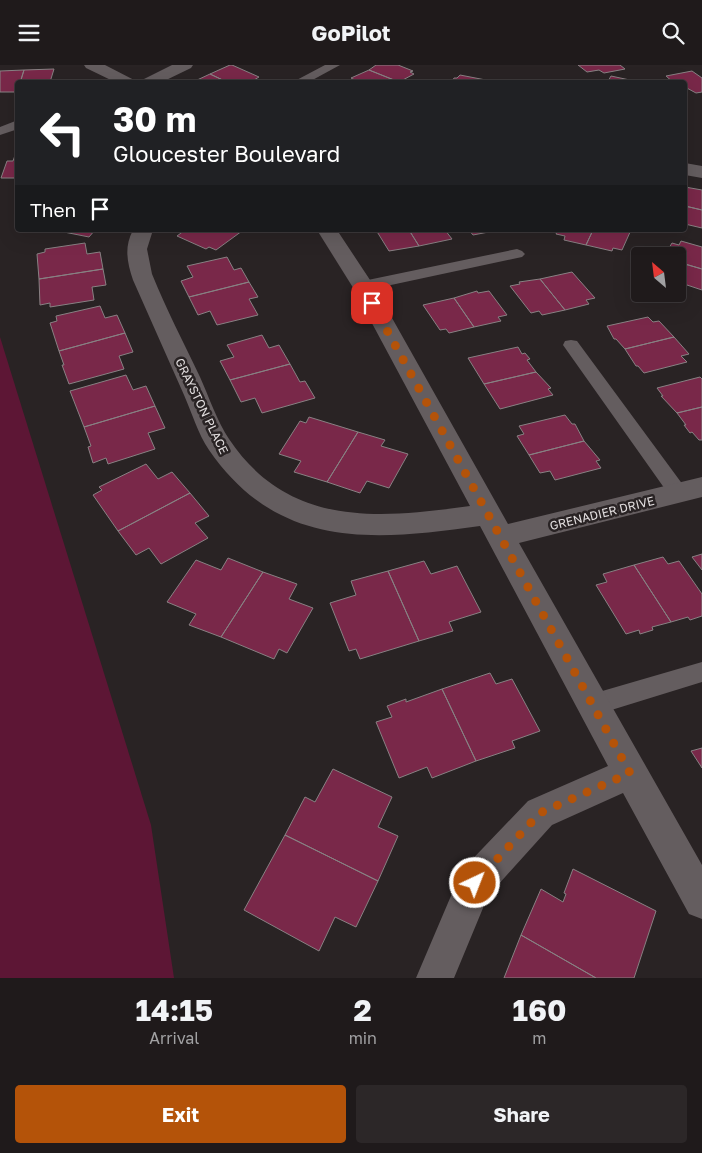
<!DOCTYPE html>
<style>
:root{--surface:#1f1a1b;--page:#2c2728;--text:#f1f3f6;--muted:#a1a1a3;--line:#3c383a;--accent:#b45309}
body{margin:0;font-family:"Golos Text",sans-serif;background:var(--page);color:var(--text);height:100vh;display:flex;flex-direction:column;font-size:19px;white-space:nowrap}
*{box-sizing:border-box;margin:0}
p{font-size:16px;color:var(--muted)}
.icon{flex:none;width:28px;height:28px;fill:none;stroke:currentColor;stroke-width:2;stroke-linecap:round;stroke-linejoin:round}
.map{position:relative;height:913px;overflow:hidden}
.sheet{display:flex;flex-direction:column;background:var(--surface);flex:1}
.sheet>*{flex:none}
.banner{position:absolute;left:15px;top:15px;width:672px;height:152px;border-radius:5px;box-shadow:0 5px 20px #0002,0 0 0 1px var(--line);background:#202124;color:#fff;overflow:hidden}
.needle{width:32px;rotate:332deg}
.controls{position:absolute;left:631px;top:182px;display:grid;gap:10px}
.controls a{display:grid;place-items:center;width:55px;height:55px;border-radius:5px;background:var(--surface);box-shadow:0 5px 20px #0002,0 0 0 1px var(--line);font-size:25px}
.pin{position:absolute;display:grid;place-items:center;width:42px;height:42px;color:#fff;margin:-21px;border-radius:10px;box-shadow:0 2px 8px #0006}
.me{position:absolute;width:55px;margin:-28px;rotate:43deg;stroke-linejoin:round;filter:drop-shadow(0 0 4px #0008)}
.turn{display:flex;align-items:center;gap:18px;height:105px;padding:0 15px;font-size:22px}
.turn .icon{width:65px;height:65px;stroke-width:2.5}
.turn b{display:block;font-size:35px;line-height:42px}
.then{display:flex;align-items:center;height:48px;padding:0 15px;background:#0003;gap:10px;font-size:19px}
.eta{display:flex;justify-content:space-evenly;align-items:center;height:85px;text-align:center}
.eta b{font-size:30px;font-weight:700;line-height:35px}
.cta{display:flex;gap:10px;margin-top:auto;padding:10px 15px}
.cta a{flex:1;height:58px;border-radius:5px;background:var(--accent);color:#fff;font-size:20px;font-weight:700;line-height:58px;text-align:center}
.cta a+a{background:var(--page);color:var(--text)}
header{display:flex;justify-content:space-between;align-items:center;height:65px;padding:0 15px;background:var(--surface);font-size:22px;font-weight:700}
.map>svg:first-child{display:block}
</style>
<header><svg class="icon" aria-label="menu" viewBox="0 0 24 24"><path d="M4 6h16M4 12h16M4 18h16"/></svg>GoPilot<svg class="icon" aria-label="search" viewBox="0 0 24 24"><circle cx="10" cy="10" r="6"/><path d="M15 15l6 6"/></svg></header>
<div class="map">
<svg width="702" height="913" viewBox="0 0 702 913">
<rect width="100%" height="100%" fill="#292324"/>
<path fill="#5d1635" d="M0,272L151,760L174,913H0Z"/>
<path fill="#792849" stroke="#888183" d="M230,0H232L259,12L249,18H229L210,9Z
M376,0H398L413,6L410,7L414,9L399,17L369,5Z
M578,0H620L625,4L604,8L599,5L587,7Z
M54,4L50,17L20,18L24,5Z
M24,5L20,18H18L17,27H0V6Z
M369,5L399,17L361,18L351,13Z
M692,6L702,13V27L696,28L685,22V18H674L666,11Z
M210,9L229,18H199L195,16Z
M460,10L496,17L451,18L454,13H457Z
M611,11L639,17L607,18Z
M17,85L18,113H1L7,96H13Z
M685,122L702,125V145L685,141Z
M685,141L702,145V163L685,159Z
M54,165H95L89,172Z
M185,165H240L242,166L216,185L209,182L206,184L177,171Z
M376,165H409L419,181L389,186Z
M409,165H445L452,174L419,181Z
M469,165H499L473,170Z
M558,165H593L586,180L564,175L565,171L556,169Z
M593,165H631L622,185L613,183L612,186L586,180Z
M681,176L702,182V204L678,197V191H664L672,178L679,180Z
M85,178L87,189L100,187L103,204L39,214L37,189L45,187V184Z
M227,192L234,205L241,203L249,217L189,232L181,216L193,212L187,201Z
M678,197L702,204V225L678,217Z
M103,204L106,220L92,222L94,235L50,242V238L40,240L39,214Z
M572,207L595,233L586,235L589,239L565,245L540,214Z
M540,214L565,245L542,250L539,246L531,248L510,221L520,219L519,217Z
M249,217L258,232L249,234L258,250L217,260L210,246L198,250L189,232Z
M477,226L478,228L489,226L507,250L498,252L501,256L474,262L454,233Z
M454,233L474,262L449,268L446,264L440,265L423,240Z
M100,241L105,253L117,250L125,268L59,286L50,258L57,256L56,251Z
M648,252L653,257L659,256L674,272L625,284L616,274H614L607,261Z
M125,268L133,287L119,291L124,304L69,319L62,300H64L59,286Z
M262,270L269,283L279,280L290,299L230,315L220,296L234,292L227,280Z
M674,272L689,289L681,291L687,297L644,308L638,301H636L625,284Z
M518,282L522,289L525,288L530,294L527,295L536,307L484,319L468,293Z
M290,299L300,317L305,316L315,333L262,348L255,333L241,337L230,315Z
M536,307L551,323L548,324L553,330L500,344L484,319Z
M126,310L133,325L146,321L155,341L84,362L70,326Z
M700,312L702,314V342L677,348L661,331H663L657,323Z
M155,341L165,363L148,368L155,384L108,399L106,393L93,398L88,382L91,381L84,362Z
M702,342V375H699L692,367L690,368L684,360H686L677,348Z
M565,350L572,359H575L584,376L529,390L517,371L524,369L519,361Z
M309,352L358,367L327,417L294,407L301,396L279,389L300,356L306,358Z
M358,367L385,375L381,381L408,389L389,423L367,416L360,428L327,417Z
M584,376L600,395L596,396L601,403L555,415L550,406L540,408L529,390Z
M146,399L158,414L172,407L190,428L118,466L93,430L102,425L99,422Z
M190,428L209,451L195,458L208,473L161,499L149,483L136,490L118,466Z
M702,489V505L692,492Z
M663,492L668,499L679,496L702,529V551L690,555L688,552L671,557L634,500Z
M228,493L263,507L221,572L189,560L196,549L167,537L196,495L221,505Z
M424,496L431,509L457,501L481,547L449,557L453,566L419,576L388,506Z
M634,500L671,557L652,562L653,565L640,569L639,565L626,569L596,520L607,517L603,509Z
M388,506L419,576L360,594L356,584L349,586L330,538L356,530L351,516Z
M263,507L297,519L289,534L313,543L287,588L279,584L274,594L221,572Z
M490,608L496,619L512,614L540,666L512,676L515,683L476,696L442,624Z
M442,624L476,696L432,713L427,702L399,713L376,657L392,652L387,641L406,634V637Z
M702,683V703L691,686Z
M333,704L392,732L378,762L398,771L378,816L285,770L305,732L315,737Z
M285,770L378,816L356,862L335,852L319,886L244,845Z
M573,804L656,846L634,913H596L521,870L541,824L563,837L566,829L564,828Z
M521,870L596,913H504Z"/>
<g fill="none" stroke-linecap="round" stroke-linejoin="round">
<path fill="#645d5f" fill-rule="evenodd" d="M325,0H340L307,18H291Z
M18,55V64L0,70V62Z
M517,184L522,186L525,189L522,192L363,226L357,224L355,221L357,218L363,216Z
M571,275L577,276L686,424L689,429L686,434L679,436L672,434L563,280L565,276Z
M702,597V617L592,651L584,647L580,640L584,633L592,629Z"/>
<path fill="#645d5f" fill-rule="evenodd" d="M84,0H105L138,17L172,0H193L191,3L160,18H117L86,3Z
M685,98L702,101V113L685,110Z
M133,165H153L147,184L152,209C166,244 184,278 200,312C209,332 217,356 229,374C288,462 377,454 470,441L352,221L317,165H337L374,221L508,459L702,412V432L519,478L702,800V854L689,849L623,728L552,760L488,831L454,913H416L462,805L528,736L608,701L480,461C373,476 278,485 209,385C198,369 192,348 184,330C167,292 150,253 133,215C127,197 124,182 133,165Z"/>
</g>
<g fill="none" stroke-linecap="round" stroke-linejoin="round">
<path stroke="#b45309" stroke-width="9" stroke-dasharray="0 16.2" d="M372,238L630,708L540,748L475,818"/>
</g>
<g text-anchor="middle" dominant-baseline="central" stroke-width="5" stroke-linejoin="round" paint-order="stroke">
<g font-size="12" fill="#e2dedf" stroke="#292324">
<text transform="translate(202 341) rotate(64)">GRAYSTON PLACE</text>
<text transform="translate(602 448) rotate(-14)">GRENADIER DRIVE</text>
</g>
</g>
</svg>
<div class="controls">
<a><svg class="needle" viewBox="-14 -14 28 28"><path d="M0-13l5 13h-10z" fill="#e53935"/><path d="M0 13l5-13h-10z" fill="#a1a1a3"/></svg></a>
</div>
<div class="pin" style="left:372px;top:238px;background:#d93025"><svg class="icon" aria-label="arrive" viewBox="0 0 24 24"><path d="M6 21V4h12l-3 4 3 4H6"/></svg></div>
<svg class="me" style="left:475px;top:818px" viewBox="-20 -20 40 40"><circle r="17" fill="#b45309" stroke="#fff" stroke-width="3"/><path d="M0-11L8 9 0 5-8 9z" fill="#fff"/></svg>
<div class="banner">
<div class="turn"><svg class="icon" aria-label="left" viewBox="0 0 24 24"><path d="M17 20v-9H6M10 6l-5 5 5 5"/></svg><div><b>30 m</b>Gloucester Boulevard</div></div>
<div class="then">Then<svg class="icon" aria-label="arrive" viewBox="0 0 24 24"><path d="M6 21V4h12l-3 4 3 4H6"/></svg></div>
</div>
</div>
<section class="sheet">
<div class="eta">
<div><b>14:15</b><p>Arrival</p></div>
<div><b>2</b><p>min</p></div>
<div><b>160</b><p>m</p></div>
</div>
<div class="cta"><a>Exit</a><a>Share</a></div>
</section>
